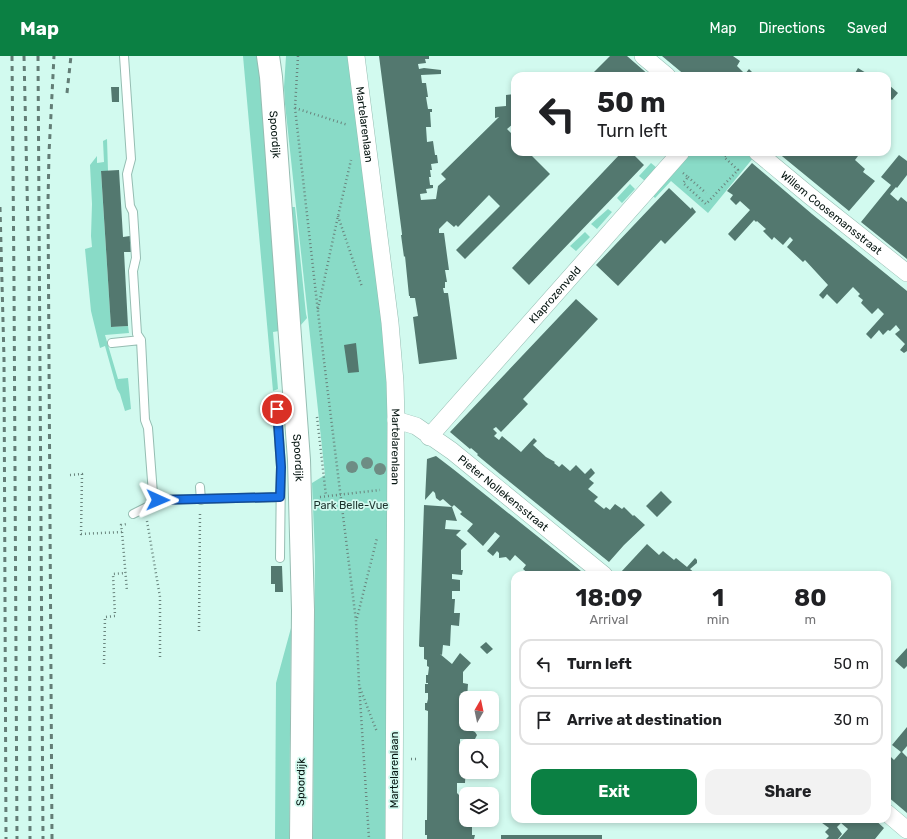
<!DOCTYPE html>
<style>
:root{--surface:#fff;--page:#f2f2f2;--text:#202124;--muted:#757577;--line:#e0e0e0;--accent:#0b8043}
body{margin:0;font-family:Rubik,sans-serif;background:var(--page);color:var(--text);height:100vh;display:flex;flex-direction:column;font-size:15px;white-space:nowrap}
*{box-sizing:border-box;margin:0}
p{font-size:13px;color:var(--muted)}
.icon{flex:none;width:22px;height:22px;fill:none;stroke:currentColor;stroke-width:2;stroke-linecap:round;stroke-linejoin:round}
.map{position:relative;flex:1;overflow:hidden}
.drawer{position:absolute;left:511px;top:515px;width:380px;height:252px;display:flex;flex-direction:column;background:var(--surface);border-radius:12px;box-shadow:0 2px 6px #0003}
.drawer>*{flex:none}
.guide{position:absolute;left:511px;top:16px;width:380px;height:84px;border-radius:12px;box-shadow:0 2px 6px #0003;background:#fff;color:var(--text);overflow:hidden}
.needle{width:26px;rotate:9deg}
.fabs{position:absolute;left:459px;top:635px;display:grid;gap:8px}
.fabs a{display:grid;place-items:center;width:40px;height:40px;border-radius:8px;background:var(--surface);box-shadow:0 2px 6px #0003;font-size:20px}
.pin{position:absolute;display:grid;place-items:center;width:34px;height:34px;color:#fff;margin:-17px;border:2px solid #fff;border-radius:50%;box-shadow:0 1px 4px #0007}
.me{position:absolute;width:44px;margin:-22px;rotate:91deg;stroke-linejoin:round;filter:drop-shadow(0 0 3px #0008)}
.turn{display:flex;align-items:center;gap:14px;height:84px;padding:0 20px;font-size:18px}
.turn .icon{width:52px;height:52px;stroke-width:2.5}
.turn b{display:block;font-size:28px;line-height:34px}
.eta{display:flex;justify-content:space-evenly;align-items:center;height:68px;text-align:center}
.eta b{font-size:24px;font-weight:700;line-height:28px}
.primary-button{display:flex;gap:8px;margin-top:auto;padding:8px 20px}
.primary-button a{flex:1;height:46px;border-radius:12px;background:var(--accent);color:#fff;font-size:16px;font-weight:700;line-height:46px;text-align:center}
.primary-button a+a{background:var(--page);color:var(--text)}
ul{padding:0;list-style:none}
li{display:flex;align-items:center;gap:12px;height:50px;margin:0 8px 6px;padding:0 12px;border:2px solid var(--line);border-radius:12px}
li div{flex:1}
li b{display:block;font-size:15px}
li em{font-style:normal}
header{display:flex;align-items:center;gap:24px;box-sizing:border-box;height:56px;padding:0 20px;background:var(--accent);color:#fff}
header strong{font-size:19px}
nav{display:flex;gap:22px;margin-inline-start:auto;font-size:14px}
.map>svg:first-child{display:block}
</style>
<header>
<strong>Map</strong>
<nav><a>Map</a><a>Directions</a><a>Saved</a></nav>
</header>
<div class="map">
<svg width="907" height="783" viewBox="0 0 907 783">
<rect width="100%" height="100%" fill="#d2faef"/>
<path fill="#89dbc7" d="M243,0H259L279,275L273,276L278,333L273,335Z
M286,0H351L383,260L389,350L388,783H313L315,500L312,427L325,419L285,48L284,31Z
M107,83L108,115L101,116L111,271L128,270L129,277L105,279L118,323L128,322L131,353L125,355L120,338L117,333L105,290L100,292L91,255L85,193L92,191L91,180L92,148L90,109L97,100V107L104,106L103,85Z
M681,96H758L708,157L671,125L655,142L651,138Z
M651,107L657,112L645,125L639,120Z
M630,128L635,133L622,147L617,142Z
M291,151H295L306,258L307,262L300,270Z
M608,153L612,156L597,173L591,168Z
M585,176L590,181L576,195L570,190Z
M291,572L289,783H275L276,627Z"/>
<path fill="#53786f" d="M379,0H429V3H425L426,7L418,8L419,13L424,12L441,14V18L421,19L422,27H426L428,41H426L428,53H432V56H430L431,71H426L427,86L433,85L435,99H437L438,107L431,108L432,114H430L431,121H429L430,129H433V132L426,133L427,137L420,138L421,144L436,143L438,130L446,123L441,118L499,61L495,62V51L506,50V39L515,38V66L507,73L515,81V96H532L530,98L550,118L465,203L456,194L500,150L489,139L458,171L456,169L454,171L447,165L439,173V177H444L449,214H445L447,226H445V232H443L444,237H448L457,303L419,308L413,261L418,260L415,242H410V240H409L405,200L404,201L401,179H402V178Z
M610,0H627L650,20H602L600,18L599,20H590Z
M662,0H733L740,5L737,10L745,18L749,13L756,20H686Z
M858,12L871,20L854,19Z
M889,29L898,37L892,44L887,40V31Z
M111,31H119V46H112Z
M622,96H631L644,109L529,229L512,212Z
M777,96H828L827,98L829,100L833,96H845L850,100L853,96H861L855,104L865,113L863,116L875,125L849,155Z
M899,99L907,105V119L897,132L896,131L890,138L898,145L901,141L907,146V203L861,166L891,129L881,121Z
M752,107L812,158L907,235V295L904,297L900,294L905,288L895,278L900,274L896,269L890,275L888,274L883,279L879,274L871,283L866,278L884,258L878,252L872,258L861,247L863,244L858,240L860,238L853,231L837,248L827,238L823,243L819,239L828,229L805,204L803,206L787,191L793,184L790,181L783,189L774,181L772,184L763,175L766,173L757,165L756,166L754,164L735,185L728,178L750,154L740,145L736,149L730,143L733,139L727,135Z
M119,114L123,181L130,180L131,196H124L128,270L111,271L101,115Z
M669,132L691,153L692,151L696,156L665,188L661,184L618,230L596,209Z
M576,243L598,263L523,343L528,348L501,376L496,371L493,373L497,377L494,380L499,384L502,380L521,396L534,382L537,385L533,389L546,401L555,406L554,407L559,411L562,408L570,415L576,409L585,418L591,412L595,417L589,423L594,427L588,433L598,441L594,445L604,453L606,451L610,454L615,448L622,453L624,451L633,460L634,459L645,469L624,489L609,506L500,418L477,399L478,398L471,392L470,393L450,376Z
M356,287L359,316L348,317L344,289Z
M436,400L453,413L586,519H538L533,515L530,519L523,513L526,509L515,499L510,505L506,501L499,502V497L497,495L493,500L487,495L500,480L495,476L483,490L467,475L473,468L460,458L462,456L454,449L452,451L443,443L440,445L436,442L435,437L433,435L425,444L427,403Z
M661,435L672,446L657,461L646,450Z
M424,449L452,451L457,465L446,464L445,473L461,474L456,479L467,488L461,494V514H463L462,519L452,518V523L460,524V535H452V543H455L454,557H460L459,570L451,569L450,590L443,589L442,599L440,598L452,608L460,597L471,607L463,616V627L468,628L467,642L464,643V655H462L461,663H466V668H476L473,671V675L475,676L477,679L475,683H460V709H466L465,727H457V737L459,739L462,740V747H466V764H472V779H475L474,783H427V779H425V764H427L428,655L425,654V647H427L428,643V637H425V628H428V627H426V619H428L429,611L427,610V604L424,603V591H420L419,590Z
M647,488L659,499L663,495L674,504L676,502L687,511L695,502L697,504V507L690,513L697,519H625L621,516Z
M271,510H282L283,536H275V528H271Z
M486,586L493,593L487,598L480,591Z
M907,592V610L904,613L895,605Z
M907,671V690L902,696L907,701V757L887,740V697L894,704L901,696L892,689Z
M814,763H874L884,772L875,783H839L848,773L841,767L837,771L842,778L838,783H826L829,780L825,776L829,772L818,764L817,765Z
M501,779H602V783H501Z"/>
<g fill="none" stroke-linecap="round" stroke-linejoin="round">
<g stroke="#95bdb2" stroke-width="10">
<path id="lane" d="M124,0L131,103L127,118L130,150L133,156L136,202L133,215L137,278L141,284L145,364L148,372L153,438L157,446
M112,287L141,284
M200,431L201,444
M133,458L149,450L158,444L280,441
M280,502L281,411L277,353L294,352"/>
</g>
<g stroke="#95bdb2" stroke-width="18">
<g id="street">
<path id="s1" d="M356,0L390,267L395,326L396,364L394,783"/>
<path d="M643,0L667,20"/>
<path id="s2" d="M757,96L810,140L907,217"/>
<path id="s3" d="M396,364L416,370L452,395L604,519"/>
<path id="s4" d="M429,381L681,96"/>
<path d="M887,757L907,774"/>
</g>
</g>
<g stroke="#95bdb2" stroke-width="24">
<g id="secondary">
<path id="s5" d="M268,0L271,21L299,404L303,554L301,783"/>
</g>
</g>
<path stroke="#69847d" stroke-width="2.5" stroke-dasharray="1 3" stroke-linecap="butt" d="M298,0L295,52L318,256L356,565L359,627L369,783
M295,52L348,69
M683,117L688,121L683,127L706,148L738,114L724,101L727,98L725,96
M688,121L706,137
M338,160L362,231
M318,253L338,160L351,104
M317,361L326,440
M70,419L82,418L81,478L122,476L121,469L127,468
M320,441L380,434
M147,465L160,541V603
M122,476L127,535
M357,562L377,482
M199,575L200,456
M104,608L105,561L115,560L113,518L126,517
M360,632L377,676
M411,703H416"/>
<use href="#lane" stroke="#fff" stroke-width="8"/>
<use href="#street" stroke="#fff" stroke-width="17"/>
<use href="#secondary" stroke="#fff" stroke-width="22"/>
<path stroke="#637d76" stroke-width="3" stroke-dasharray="5 5" stroke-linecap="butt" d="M12,0L14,227L17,783
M24,0L29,217L30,783
M38,0L43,783
M67,37L71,0
M0,151L4,303L6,783
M52,783L48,146L49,97L54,0"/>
</g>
<g fill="#6e8c84">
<circle cx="367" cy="407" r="6"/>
<circle cx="352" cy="411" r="6"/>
<circle cx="380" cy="413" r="6"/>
</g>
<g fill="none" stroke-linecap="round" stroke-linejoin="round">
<g stroke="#114b97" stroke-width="10">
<path id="route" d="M158,444L280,441L281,411L277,353"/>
</g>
<use href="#route" stroke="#1a73e8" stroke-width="7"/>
</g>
<g text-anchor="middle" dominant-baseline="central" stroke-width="3.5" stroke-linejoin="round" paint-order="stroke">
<g font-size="11" fill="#061511" stroke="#d2faef">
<text stroke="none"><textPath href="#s1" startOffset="69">Martelarenlaan</textPath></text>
<text stroke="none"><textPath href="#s5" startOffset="79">Spoordijk</textPath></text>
<text stroke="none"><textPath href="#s2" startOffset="96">Willem Coosemansstraat</textPath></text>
<text stroke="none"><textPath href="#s4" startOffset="190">Klaprozenveld</textPath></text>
<text stroke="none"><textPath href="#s1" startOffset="393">Martelarenlaan</textPath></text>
<text stroke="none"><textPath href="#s5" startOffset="403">Spoordijk</textPath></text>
<text stroke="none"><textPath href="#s3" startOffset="131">Pieter Nollekensstraat</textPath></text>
<text transform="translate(394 714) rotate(-90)">Martelarenlaan</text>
<text transform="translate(301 726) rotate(-89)">Spoordijk</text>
</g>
<g font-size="11" fill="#1c322c" stroke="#d2faef">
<text x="351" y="449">Park Belle-Vue</text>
</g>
</g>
</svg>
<div class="fabs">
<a><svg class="needle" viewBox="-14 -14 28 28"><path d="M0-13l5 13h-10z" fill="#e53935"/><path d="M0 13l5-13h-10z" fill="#757577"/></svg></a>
<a><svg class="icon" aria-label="search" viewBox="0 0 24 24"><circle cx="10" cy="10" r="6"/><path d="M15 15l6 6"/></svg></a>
<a><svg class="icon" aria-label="layers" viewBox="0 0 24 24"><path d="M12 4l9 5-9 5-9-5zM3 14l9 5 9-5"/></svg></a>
</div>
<div class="pin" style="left:277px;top:353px;background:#d93025"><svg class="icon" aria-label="arrive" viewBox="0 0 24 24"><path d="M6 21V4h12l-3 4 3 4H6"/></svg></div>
<svg class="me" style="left:158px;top:444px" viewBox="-20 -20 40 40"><path d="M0-17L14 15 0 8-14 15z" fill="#1a73e8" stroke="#fff" stroke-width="4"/></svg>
<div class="guide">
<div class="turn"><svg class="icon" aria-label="left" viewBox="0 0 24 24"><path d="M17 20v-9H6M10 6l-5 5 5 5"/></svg><div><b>50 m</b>Turn left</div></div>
</div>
<section class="drawer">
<div class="eta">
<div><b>18:09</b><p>Arrival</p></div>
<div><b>1</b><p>min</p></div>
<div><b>80</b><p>m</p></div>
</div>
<ul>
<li><svg class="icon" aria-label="left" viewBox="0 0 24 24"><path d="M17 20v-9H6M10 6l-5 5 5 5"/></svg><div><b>Turn left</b></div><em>50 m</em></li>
<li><svg class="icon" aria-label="arrive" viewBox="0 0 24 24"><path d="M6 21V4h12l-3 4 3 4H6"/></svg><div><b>Arrive at destination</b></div><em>30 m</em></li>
</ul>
<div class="primary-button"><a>Exit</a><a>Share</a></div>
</section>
</div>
